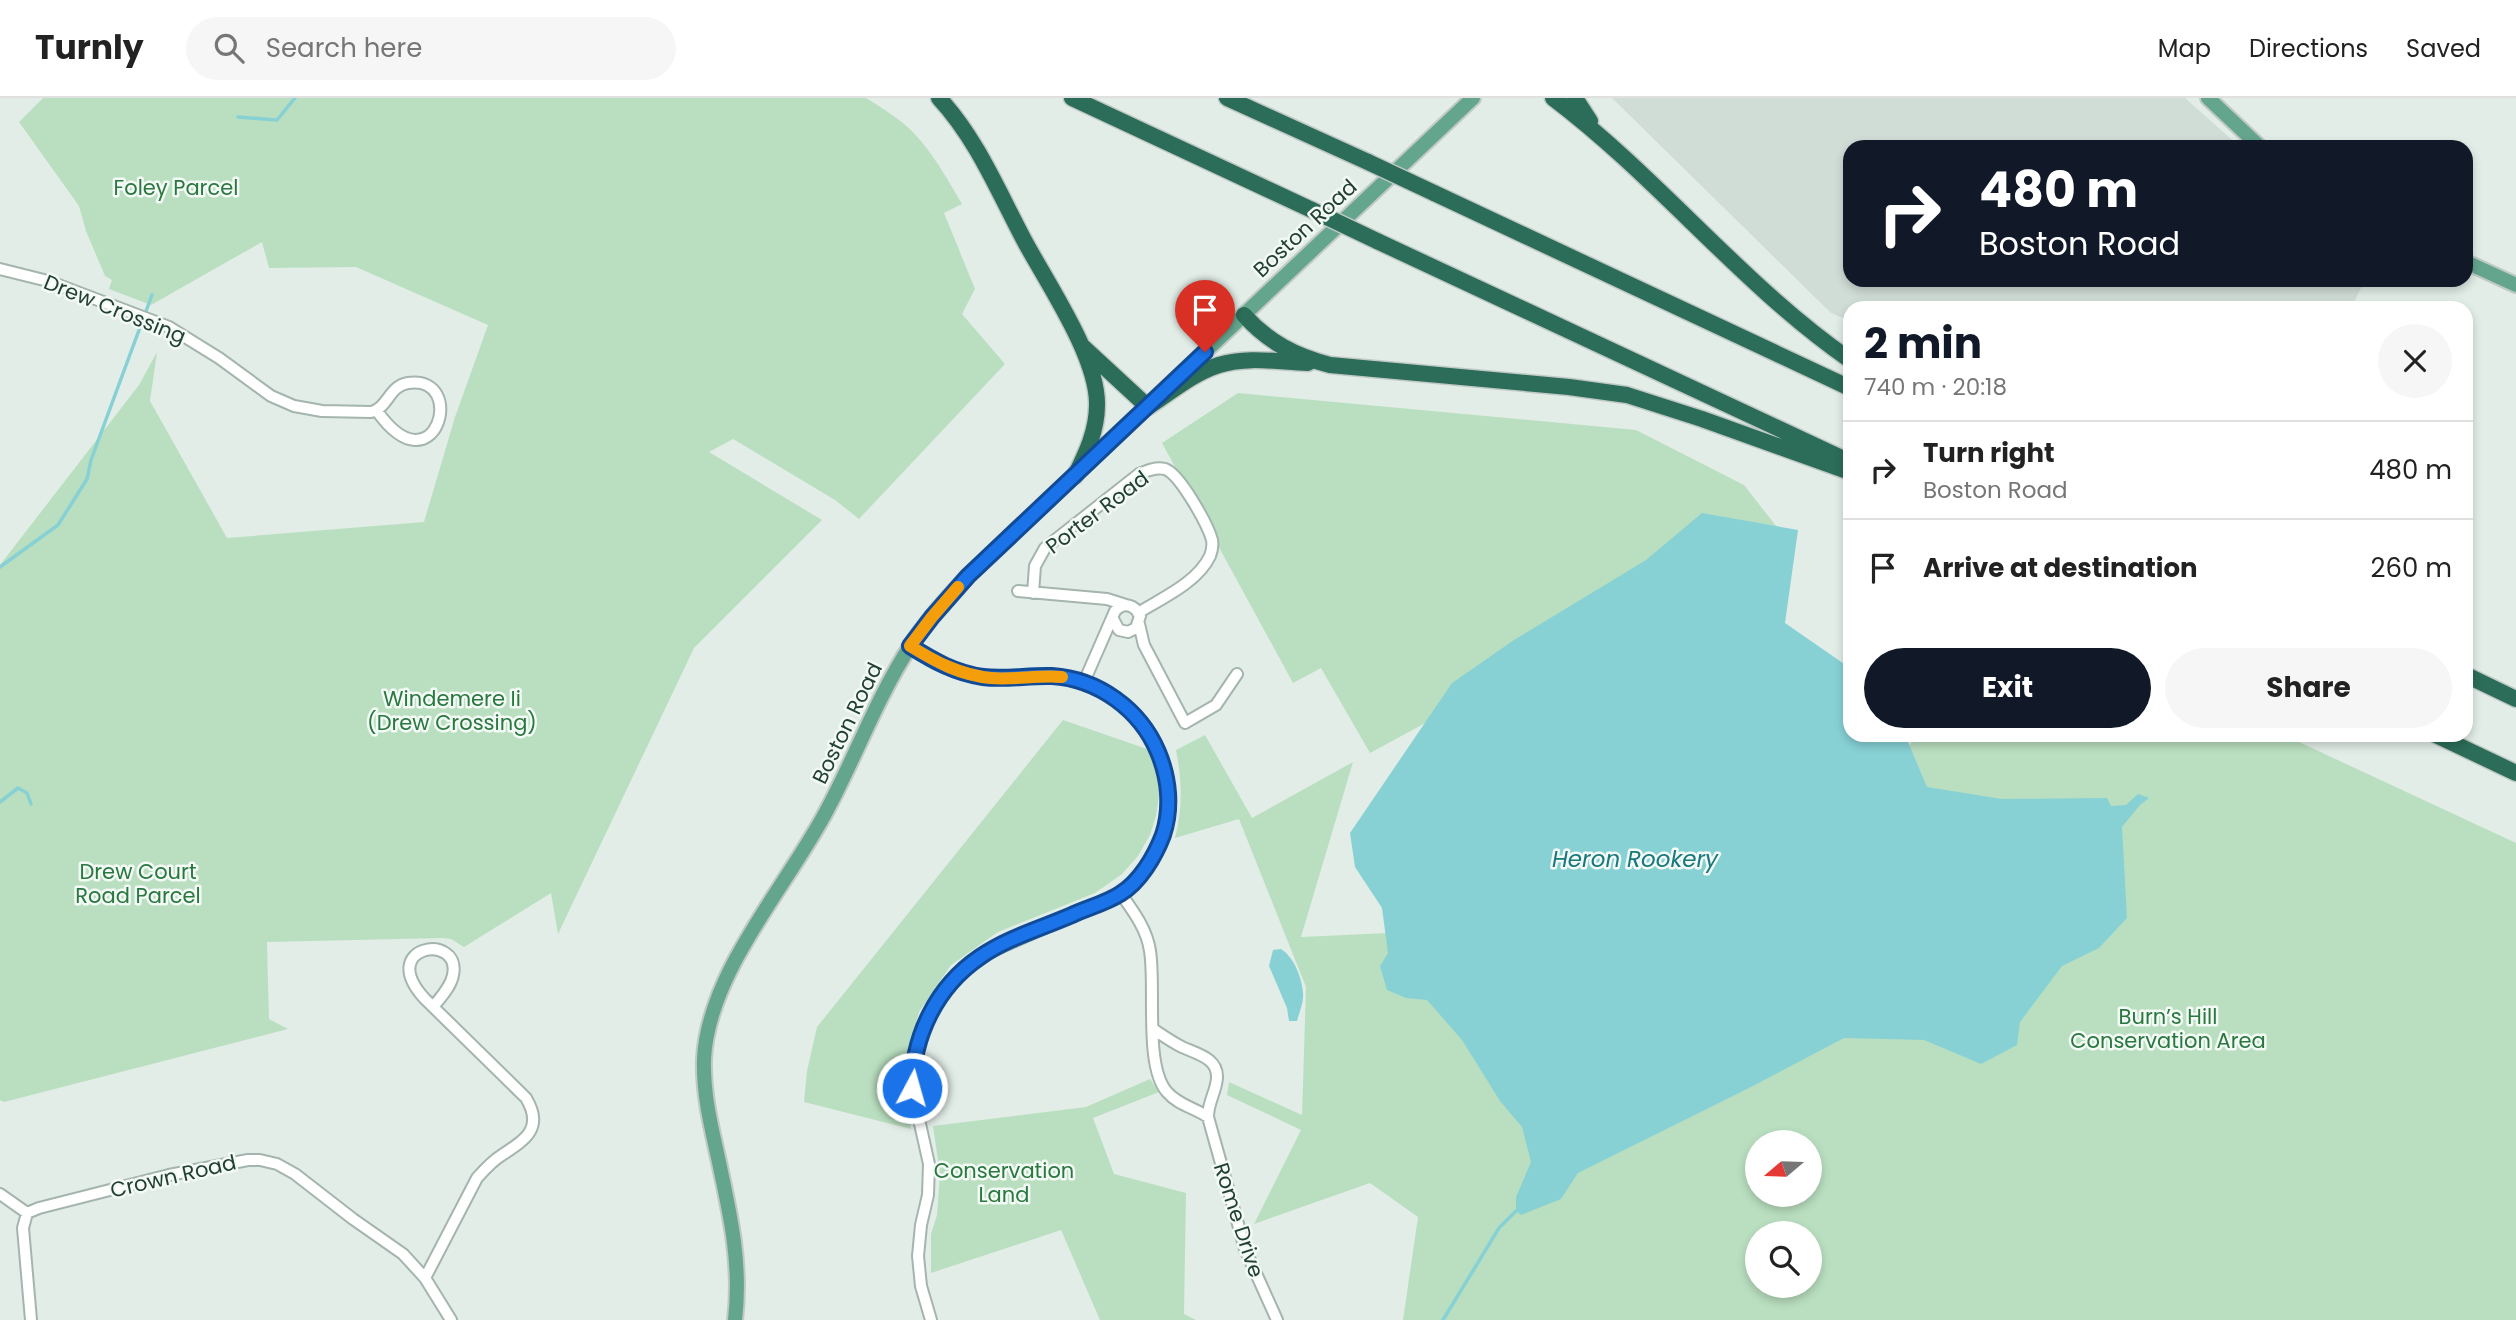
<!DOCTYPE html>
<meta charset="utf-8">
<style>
:root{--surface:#fff;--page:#f6f6f6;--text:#222;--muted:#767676;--line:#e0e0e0;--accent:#111827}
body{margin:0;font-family:Poppins,sans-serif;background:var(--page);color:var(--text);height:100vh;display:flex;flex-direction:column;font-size:26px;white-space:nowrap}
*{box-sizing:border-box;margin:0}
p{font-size:23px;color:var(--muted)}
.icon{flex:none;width:38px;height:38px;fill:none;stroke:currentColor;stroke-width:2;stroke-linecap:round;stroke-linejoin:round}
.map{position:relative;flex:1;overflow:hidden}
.details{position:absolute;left:1843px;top:203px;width:630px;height:441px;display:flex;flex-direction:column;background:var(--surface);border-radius:21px;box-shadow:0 4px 10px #0003}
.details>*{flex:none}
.guide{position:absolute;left:1843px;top:42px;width:630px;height:147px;border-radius:21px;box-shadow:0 4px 10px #0003;background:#111827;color:#fff;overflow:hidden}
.needle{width:46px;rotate:251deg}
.fabs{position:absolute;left:1745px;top:1032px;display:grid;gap:14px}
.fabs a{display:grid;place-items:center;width:77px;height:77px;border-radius:50%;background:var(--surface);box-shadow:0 4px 10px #0003;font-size:35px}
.pin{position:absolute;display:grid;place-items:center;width:60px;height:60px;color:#fff;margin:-72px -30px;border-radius:50% 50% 50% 0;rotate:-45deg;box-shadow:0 0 7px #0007}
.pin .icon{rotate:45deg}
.me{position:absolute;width:77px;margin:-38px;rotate:6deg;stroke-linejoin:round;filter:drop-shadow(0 0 5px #0008)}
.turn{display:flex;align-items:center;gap:24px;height:147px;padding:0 21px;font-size:32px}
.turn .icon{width:91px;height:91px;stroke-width:2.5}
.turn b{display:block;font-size:49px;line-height:60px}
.round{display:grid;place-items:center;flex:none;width:74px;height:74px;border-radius:37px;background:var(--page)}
.headline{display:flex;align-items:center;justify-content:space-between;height:119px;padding:0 21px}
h1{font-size:42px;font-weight:700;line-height:52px;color:var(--accent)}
.cta{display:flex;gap:14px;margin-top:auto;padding:14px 21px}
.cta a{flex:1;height:80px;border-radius:42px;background:var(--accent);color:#fff;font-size:28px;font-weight:700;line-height:80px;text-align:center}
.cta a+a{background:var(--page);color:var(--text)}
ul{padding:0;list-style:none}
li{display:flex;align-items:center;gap:21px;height:98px;padding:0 21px;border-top:2px solid var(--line)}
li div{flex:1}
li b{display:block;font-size:26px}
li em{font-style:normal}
header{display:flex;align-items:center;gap:42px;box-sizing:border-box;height:98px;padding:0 35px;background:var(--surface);border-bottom:2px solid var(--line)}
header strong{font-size:33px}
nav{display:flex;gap:38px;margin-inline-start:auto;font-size:24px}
.search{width:490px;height:63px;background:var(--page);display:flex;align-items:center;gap:18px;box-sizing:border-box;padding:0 24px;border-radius:38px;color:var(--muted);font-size:26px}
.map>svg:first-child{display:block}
</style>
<header>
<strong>Turnly</strong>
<div class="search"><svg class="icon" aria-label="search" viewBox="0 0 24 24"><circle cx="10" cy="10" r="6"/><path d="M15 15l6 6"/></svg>Search here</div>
<nav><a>Map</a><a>Directions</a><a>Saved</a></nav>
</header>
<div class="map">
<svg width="2516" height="1222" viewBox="0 0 2516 1222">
<rect width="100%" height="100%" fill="#e2ede7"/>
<path fill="#d0ddd6" d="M1612,0H2185L2240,49H1850V182H2365L2351,210H1850V223L1831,215Z"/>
<path fill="#badfc0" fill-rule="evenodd" d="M43,0H866C879,8 892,16 903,25C929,47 945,77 962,106L944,115L975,191L962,216L1005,266L859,421L835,402L733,341L709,354L822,422L694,550L558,836L551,795L464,849L451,841L443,840L267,844L269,921L288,931L4,1004L0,1002V467L139,287L157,254L150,303L227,440L424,424L455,319L488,227L356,169L269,170L262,144L151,207L109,191L112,182L105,178L86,133L79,108L19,24Z
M1238,295L1636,332L1744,387L1780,433L1370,655L1321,570L1293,585L1162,345Z
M1063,622L1150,652L1157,678L1159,698L1156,718L1150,737L1138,758L1122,776L1095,795L998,834L951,867L919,914L904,973L911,1031L804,1004L807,973L817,929Z
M1205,637L1252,720L1353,664L1301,839L1607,825L1650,943L1918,637H2284L2516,745V1222H1403L1418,1119L1370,1085L1254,1126L1301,1032L1227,997L1229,984L1302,1017L1306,889L1239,721L1175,740C1183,709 1182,683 1176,652ZM1757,1045H1810V1097H1757ZM1757,1136H1810V1188H1757Z
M1150,981L1159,994L1093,1020L1114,1076L1186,1095L1184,1216L1196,1222H1100L1061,1132L931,1175V1136L937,1117L940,1076L933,1028L1086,1009Z"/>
<path fill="#87d1d5" d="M1702,415L1798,432L1785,525L1850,570V637H1905L1927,689L2002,701L2107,700L2111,708L2126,707L2138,696L2149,700L2140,707L2122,729L2127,820L2099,850L2062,868L2020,924L2017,947L1981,966L1924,942L1844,940L1749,990L1578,1075L1561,1101L1521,1117L1516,1113V1099L1531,1064L1522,1029L1500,1003L1462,942L1427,902L1406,900L1387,892L1380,868L1388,855L1382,810L1355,769L1350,735L1452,585L1514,542L1646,462Z
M1281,851C1294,859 1302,880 1303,895C1304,904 1299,915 1297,923H1289L1287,910L1269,868L1273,852Z"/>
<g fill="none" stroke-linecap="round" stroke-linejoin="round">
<path stroke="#87d1d5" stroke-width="3.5" d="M238,19L277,22L295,0
M0,469L58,427L87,381L91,362L152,197
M0,704L18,690L27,695L31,706
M1443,1222L1499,1130L1516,1113"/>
<g stroke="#a4b5ae" stroke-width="14">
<path id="minor" d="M0,171L48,183L169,229L219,260L271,298L294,308L322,313L371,314C388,310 389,288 408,285C469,276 435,395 377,313
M1018,493L1107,501L1126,507
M1033,495L1035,468L1045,450L1139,376C1148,372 1156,369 1165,371C1180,376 1208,427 1212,442C1213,448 1212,453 1210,458C1197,485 1162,500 1138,515
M1139,526L1144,547L1185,625L1216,607L1237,576
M910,548C932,562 953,574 978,578C1007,583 1035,576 1064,580C1117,587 1163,634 1167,688C1171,731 1153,767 1121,796L981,858L946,889L928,920L917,950L912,990L929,1066L928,1097L921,1127L918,1158L921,1188L931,1222
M1084,584L1115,513C1124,503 1135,507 1140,518L1136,530L1128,534L1119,532L1113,521
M1121,796C1133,813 1147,831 1150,853C1156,889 1144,968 1167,994C1178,1007 1195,1010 1208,1019
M1153,931C1162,937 1172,944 1182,949C1197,956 1218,960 1217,980C1216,994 1208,1004 1208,1019L1245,1151L1277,1222
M0,1096L27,1115
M425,1180L477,1080C485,1071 492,1063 502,1057C526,1041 544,1030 526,1000L425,901C375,847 462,834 453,877C451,889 440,900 433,909
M31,1222L23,1130L27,1115L39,1110L169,1077L248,1062H260L277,1066L295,1076L353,1121L403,1156L425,1180L451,1222"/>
</g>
<g stroke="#c1c9c6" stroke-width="18">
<path id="major" d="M2208,0L2260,49
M2466,164L2516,187
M735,1222C742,1164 729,1111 717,1055C710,1024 703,993 704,961C708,874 788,787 827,712C856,658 877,599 911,547C927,522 947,500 968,478L1473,0"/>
</g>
<g stroke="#c1c9c6" stroke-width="19">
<path id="highway" d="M939,0C977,41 998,93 1024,142C1047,185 1098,259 1097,307C1097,333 1086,356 1075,378
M1072,0L1312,112
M1227,0L1368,64
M1553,0C1659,80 1741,186 1850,262
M1575,0L1590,23
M1434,95L1850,290
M1377,143L1850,364
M1244,217C1268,244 1295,258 1330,267L1569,289L1627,297L1702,321L1850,374
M1083,249L1148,309C1170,295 1193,275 1219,267C1248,258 1278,264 1308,265
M2466,577L2516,601
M2436,637L2516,675"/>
</g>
<use href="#minor" stroke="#fff" stroke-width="10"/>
<use href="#major" stroke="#64a58d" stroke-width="14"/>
<use href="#highway" stroke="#2b6d58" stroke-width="16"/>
<g stroke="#c1c9c6" stroke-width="19" stroke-linecap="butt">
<path id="highway-bridge" d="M1368,64L1434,95
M1312,112L1377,143"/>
</g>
<use href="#highway-bridge" stroke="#2b6d58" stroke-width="16"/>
</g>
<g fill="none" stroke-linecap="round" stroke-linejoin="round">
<g stroke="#114b97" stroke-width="18">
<path id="route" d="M912,990C913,938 936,889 980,859C1007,840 1042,830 1072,817C1087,810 1106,805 1120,796C1140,784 1155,758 1163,737C1172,710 1169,680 1158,654C1140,611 1098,581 1052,578C1029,577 1006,582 983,579C955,575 934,563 910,548L932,519L968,478L1205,254"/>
</g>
<use href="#route" stroke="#1a73e8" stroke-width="12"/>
<path stroke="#f59e0b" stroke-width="12" d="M958,489L932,519L910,548C936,564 960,577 991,580C1014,582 1038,577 1062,579"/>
</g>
<g text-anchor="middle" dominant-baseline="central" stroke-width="5" stroke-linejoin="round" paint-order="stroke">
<g font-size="21" fill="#29783f" stroke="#f3f9f5">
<text x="176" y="89">Foley Parcel</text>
<text x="452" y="600">Windemere Ii<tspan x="452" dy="24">(Drew Crossing)</tspan></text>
<text x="138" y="773">Drew Court<tspan x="138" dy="24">Road Parcel</tspan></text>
<text x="2168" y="918">Burn’s Hill<tspan x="2168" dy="24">Conservation Area</tspan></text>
<text x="1004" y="1072">Conservation<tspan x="1004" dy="24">Land</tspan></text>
</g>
<g font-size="21" fill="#213f34" stroke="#f3f9f5">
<text transform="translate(1305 130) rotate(-43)">Boston Road</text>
<text transform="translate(115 211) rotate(22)">Drew Crossing</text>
<text transform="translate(1097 414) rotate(-37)">Porter Road</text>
<text transform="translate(847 625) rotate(-64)">Boston Road</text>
<text transform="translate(173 1078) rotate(-13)">Crown Road</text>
<text transform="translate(1239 1122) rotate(72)">Rome Drive</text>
</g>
<g font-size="23" font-style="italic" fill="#17787e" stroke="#f3f9f5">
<text x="1635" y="761">Heron Rookery</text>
</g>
</g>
</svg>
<div class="fabs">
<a><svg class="needle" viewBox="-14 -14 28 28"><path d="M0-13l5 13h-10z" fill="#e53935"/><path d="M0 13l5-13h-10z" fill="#767676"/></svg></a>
<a><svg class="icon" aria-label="search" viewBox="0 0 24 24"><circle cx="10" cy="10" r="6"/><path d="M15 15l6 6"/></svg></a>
</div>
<div class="pin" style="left:1205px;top:254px;background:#d93025"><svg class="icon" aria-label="arrive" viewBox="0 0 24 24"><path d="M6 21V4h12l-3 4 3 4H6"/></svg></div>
<svg class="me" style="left:912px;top:990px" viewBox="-20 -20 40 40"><circle r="17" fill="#1a73e8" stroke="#fff" stroke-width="3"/><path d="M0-11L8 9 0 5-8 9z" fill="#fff"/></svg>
<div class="guide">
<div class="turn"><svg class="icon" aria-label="right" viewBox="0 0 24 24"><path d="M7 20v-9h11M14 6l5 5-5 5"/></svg><div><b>480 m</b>Boston Road</div></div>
</div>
<section class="details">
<div class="headline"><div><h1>2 min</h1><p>740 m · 20:18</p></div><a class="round"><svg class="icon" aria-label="close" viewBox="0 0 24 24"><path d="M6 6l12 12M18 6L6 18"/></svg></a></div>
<ul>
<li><svg class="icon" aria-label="right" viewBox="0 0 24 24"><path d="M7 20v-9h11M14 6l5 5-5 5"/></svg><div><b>Turn right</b><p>Boston Road</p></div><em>480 m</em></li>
<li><svg class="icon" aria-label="arrive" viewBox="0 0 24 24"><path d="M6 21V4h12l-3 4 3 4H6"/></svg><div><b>Arrive at destination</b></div><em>260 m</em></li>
</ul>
<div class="cta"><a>Exit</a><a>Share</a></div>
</section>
</div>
